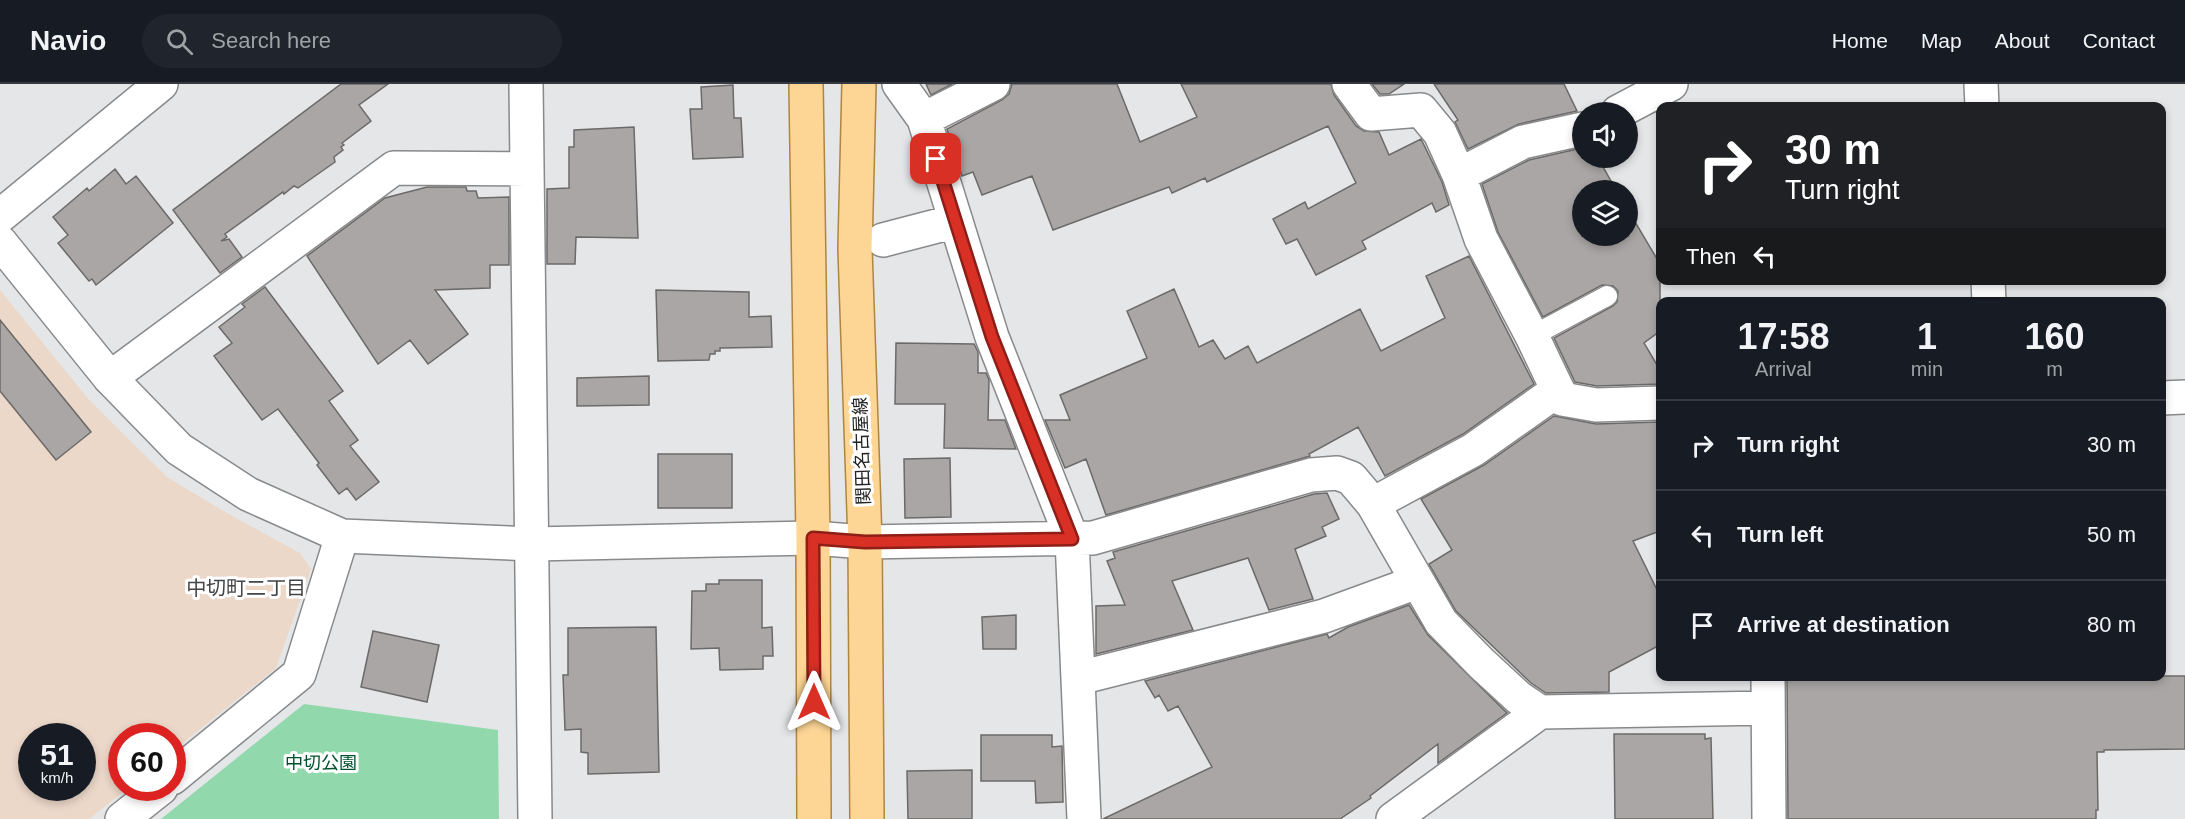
<!DOCTYPE html>
<meta charset="utf-8">
<style>
:root{--surface:#171b24;--page:#20242c;--text:#f1f3f6;--muted:#9ea1a6;--line:#363941}
body{margin:0;font-family:Arial,"Noto Sans JP",sans-serif;background:var(--page);color:var(--text);height:100vh;display:flex;flex-direction:column;font-size:22px;white-space:nowrap}
*{box-sizing:border-box;margin:0}
p{font-size:20px;color:var(--muted)}
.icon{flex:none;width:33px;height:33px;fill:none;stroke:currentColor;stroke-width:2;stroke-linecap:round;stroke-linejoin:round}
.map{position:relative;flex:1;overflow:hidden}
.panel{position:absolute;left:1656px;top:213px;width:510px;height:384px;display:flex;flex-direction:column;background:var(--surface);border-radius:12px;box-shadow:0 3px 9px #0003}
.panel>*{flex:none}
.top-card{position:absolute;left:1656px;top:18px;width:510px;height:183px;border-radius:12px;box-shadow:0 3px 9px #0003;background:#202124;color:#fff;overflow:hidden}
.controls{position:absolute;left:1572px;top:18px;display:grid;gap:12px}
.controls a{display:grid;place-items:center;width:66px;height:66px;border-radius:50%;background:var(--surface);box-shadow:0 3px 9px #0003;font-size:30px}
.speed{position:absolute;left:18px;top:639px;display:flex;gap:12px;font-size:30px;font-weight:700;text-align:center}
.speed>*{display:grid;place-content:center;width:78px;height:78px;border-radius:50%;background:var(--surface);box-shadow:0 3px 9px #0003;line-height:1}
.speed small{font-size:15px;font-weight:400}
.speed .limit{border:9px solid #d22;background:#fff;color:#111}
.pin{position:absolute;display:grid;place-items:center;width:51px;height:51px;color:#fff;margin:-26px;border-radius:12px;box-shadow:0 3px 9px #0006}
.me{position:absolute;width:66px;margin:-33px;rotate:0deg;stroke-linejoin:round;filter:drop-shadow(0 0 4px #0008)}
.turn{display:flex;align-items:center;gap:21px;height:126px;padding:0 30px;font-size:27px}
.turn .icon{width:78px;height:78px;stroke-width:2.5}
.turn b{display:block;font-size:42px;line-height:51px}
.then{display:flex;align-items:center;height:57px;padding:0 30px;background:#0003;gap:12px;font-size:22px}
.eta{display:flex;justify-content:space-evenly;align-items:center;height:102px;text-align:center}
.eta b{font-size:36px;font-weight:800;line-height:42px}
ul{padding:0;list-style:none}
li{display:flex;align-items:center;gap:18px;height:90px;padding:0 30px;border-top:2px solid var(--line)}
li div{flex:1}
li b{display:block;font-size:22px}
li em{font-style:normal}
header{display:flex;align-items:center;gap:36px;box-sizing:border-box;height:84px;padding:0 30px;background:var(--surface);border-bottom:2px solid var(--line)}
header strong{font-size:28px}
nav{display:flex;gap:33px;margin-inline-start:auto;font-size:21px}
.search{width:420px;height:54px;background:var(--page);display:flex;align-items:center;gap:15px;box-sizing:border-box;padding:0 21px;border-radius:33px;color:var(--muted);font-size:22px}
.map>svg:first-child{display:block}
</style>
<header>
<strong>Navio</strong>
<div class="search"><svg class="icon" aria-label="search" viewBox="0 0 24 24"><circle cx="10" cy="10" r="6"/><path d="M15 15l6 6"/></svg>Search here</div>
<nav><a>Home</a><a>Map</a><a>About</a><a>Contact</a></nav>
</header>
<div class="map">
<svg width="2185" height="735" viewBox="0 0 2185 735">
<rect width="100%" height="100%" fill="#e5e6e8"/>
<path fill="#ecd8c9" fill-rule="evenodd" d="M0,206L90,317L167,393L225,428L300,469L311,485L276,584L173,667L172,652H122V704H128L89,735H0ZM32,652H82V704H32Z"/>
<path fill="#91d9ad" d="M304,620L498,646L499,735H161Z"/>
<path fill="#a9a6a5" stroke="#6c6a69" stroke-width="1.5" d="M341,0H388L359,21L371,37L342,59L344,61L341,63L343,66L334,73L335,78L298,104L294,102L284,110L283,108L225,150L227,153L221,157L229,155L242,173L220,189L173,126Z
M926,0H952L931,11Z
M1012,0H1117L1140,58L1197,33L1181,0H1331L1334,11L1356,42L1364,47L1379,48L1389,71L1421,55L1442,98L1449,121L1436,128L1432,119L1362,157L1366,165L1316,191L1297,155L1286,160L1273,135L1305,118L1308,125L1356,99L1328,42L1207,98L1205,94L1172,109L1169,103L1053,146L1032,92L982,111L973,88L962,92L947,45L1002,16L1009,10Z
M1372,0H1404L1389,10H1380Z
M1434,0H1564L1577,27L1519,40L1468,65L1455,38L1458,36Z
M733,1L734,34H741L743,73L693,75L690,25H702L701,3Z
M634,43L638,154L576,153L575,180H547V105L569,104V63H574V46Z
M1582,64V74H1598L1616,106H1582V152H1628V126L1660,180V247L1644,259L1660,286V300L1597,302L1575,298L1554,254L1613,222L1617,218L1618,207L1613,202L1602,201L1543,233L1498,148L1482,100L1529,76Z
M115,85L126,100L136,92L173,139L96,201L92,195L89,197L58,159L68,151L53,133L87,104L89,107Z
M427,103H466L467,107H476L478,114L509,113V181H490V204L435,206L468,250L428,280L410,256L378,280L307,172L385,114Z
M1469,172L1534,300L1463,350L1385,392L1358,343L1309,370L1310,372L1106,431L1086,375L1065,384L1045,336H1070L1060,311L1147,274L1127,227L1174,205L1199,263L1213,256L1225,275L1248,262L1257,279L1360,225L1381,267L1445,234L1426,192Z
M265,203L343,307L329,317L358,356L350,362L379,398L356,416L347,404L339,410L317,381L319,379L278,325L262,336L214,272L232,259L219,243L245,223L242,220Z
M656,206L749,208V233L771,232L772,263L720,264V267H715V270H710L709,276L658,277Z
M0,236L91,348L56,376L0,307Z
M896,259L974,260L978,268V289H986L989,296L988,336H1005L1016,365L944,364L945,320H895Z
M649,292V321L577,322V294Z
M1554,332L1596,340L1659,338L1660,447L1633,457L1660,512V561L1609,588V608L1546,609L1531,599L1456,527L1429,480L1452,466L1421,415L1484,381Z
M658,370H732V424H658Z
M950,374L951,433L905,434L904,375Z
M1327,409L1339,435L1322,443L1326,452L1295,465L1313,515L1269,526L1248,474L1172,497L1193,546L1096,570V522L1125,521L1107,477L1115,474L1113,468L1314,410Z
M719,496H762V544L772,543L773,572H763V585L720,586L719,564L691,565L692,507H706V500H719Z
M1409,521L1428,551L1507,629L1438,679V660L1370,712L1371,714L1340,735H1103L1212,683L1178,622L1168,627L1159,611L1155,614L1145,597L1327,550L1329,554L1348,543Z
M1016,531V565H983L982,533Z
M656,543L659,688L588,690V669L581,668V645L565,646L563,591H568V544Z
M373,547L439,561L427,618L361,603Z
M1787,592H2185V665L2104,666V668H2097L2098,726H2096V735H1788Z
M1614,650H1705V655L1711,654L1713,735H1615Z
M981,651H1052V663L1062,662L1063,718L1036,719L1035,697H981Z
M972,686V735H908L907,687Z"/>
<g fill="none" stroke-linecap="round" stroke-linejoin="round">
<g stroke="#88898b" stroke-width="22">
<path id="service" d="M1532,252L1607,212"/>
</g>
<g stroke="#88898b" stroke-width="36">
<path id="minor" d="M526,0L535,735
M899,0L924,35L992,253L1072,455L1084,735
M1349,0L1371,30L1421,26L1440,49L1459,91L1481,155L1532,252L1562,315L1596,321L1660,319
M1981,0L1982,22
M1618,28L1671,0
M924,35L993,0
M1459,91L1523,58L1582,45
M0,132L161,0
M883,156L956,137
M1988,196L1989,218
M110,294L394,84L527,85
M2162,314L2185,313
M1373,420L1473,366L1558,306
M813,454L865,458L1093,454L1311,391L1337,389L1351,394L1373,420L1441,538L1481,579L1519,614L1540,628L1768,624
M1768,592L1769,735
M1079,594L1324,532L1417,498
M172,694L299,590L342,452
M122,735L161,704
M1393,735L1540,628"/>
</g>
<g stroke="#88898b" stroke-width="36">
<path id="tertiary" d="M0,158L110,294L179,365L248,410L342,452L533,460L813,454"/>
</g>
<g stroke="#af8540" stroke-width="36">
<path id="primary" d="M806,0L813,454L814,735
M859,0L855,165L865,458L867,735"/>
</g>
<use href="#service" stroke="#fff" stroke-width="20"/>
<use href="#minor" stroke="#fff" stroke-width="33"/>
<use href="#tertiary" stroke="#fff" stroke-width="33"/>
<use href="#primary" stroke="#fdd695" stroke-width="33"/>
</g>
<g fill="none" stroke-linecap="round" stroke-linejoin="round">
<g stroke="#8d1f18" stroke-width="15">
<path id="route" d="M814,618L813,454L865,458L1072,455L992,253L936,75"/>
</g>
<use href="#route" stroke="#d93025" stroke-width="10"/>
</g>
<g text-anchor="middle" dominant-baseline="central" stroke-width="6" stroke-linejoin="round" paint-order="stroke">
<g font-size="18" fill="#212223" stroke="#fff">
<text transform="translate(862 367) rotate(-92)">関田名古屋線</text>
</g>
<g font-size="18" fill="#00522f" stroke="#fff">
<text x="321" y="679">中切公園</text>
</g>
<g font-size="20" fill="#444547" stroke="#fff">
<text x="246" y="504">中切町二丁目</text>
</g>
</g>
</svg>
<div class="controls">
<a><svg class="icon" aria-label="sound" viewBox="0 0 24 24"><path d="M4 9h4l5-4v14l-5-4H4zM17 9q2 3 0 6"/></svg></a>
<a><svg class="icon" aria-label="layers" viewBox="0 0 24 24"><path d="M12 4l9 5-9 5-9-5zM3 14l9 5 9-5"/></svg></a>
</div>
<div class="speed"><div>51<small>km/h</small></div><div class="limit">60</div></div>
<div class="pin" style="left:936px;top:75px;background:#d93025"><svg class="icon" aria-label="arrive" viewBox="0 0 24 24"><path d="M6 21V4h12l-3 4 3 4H6"/></svg></div>
<svg class="me" style="left:814px;top:618px" viewBox="-20 -20 40 40"><path d="M0-17L14 15 0 8-14 15z" fill="#d93025" stroke="#fff" stroke-width="4"/></svg>
<div class="top-card">
<div class="turn"><svg class="icon" aria-label="right" viewBox="0 0 24 24"><path d="M7 20v-9h11M14 6l5 5-5 5"/></svg><div><b>30 m</b>Turn right</div></div>
<div class="then">Then<svg class="icon" aria-label="left" viewBox="0 0 24 24"><path d="M17 20v-9H6M10 6l-5 5 5 5"/></svg></div>
</div>
<section class="panel">
<div class="eta">
<div><b>17:58</b><p>Arrival</p></div>
<div><b>1</b><p>min</p></div>
<div><b>160</b><p>m</p></div>
</div>
<ul>
<li><svg class="icon" aria-label="right" viewBox="0 0 24 24"><path d="M7 20v-9h11M14 6l5 5-5 5"/></svg><div><b>Turn right</b></div><em>30 m</em></li>
<li><svg class="icon" aria-label="left" viewBox="0 0 24 24"><path d="M17 20v-9H6M10 6l-5 5 5 5"/></svg><div><b>Turn left</b></div><em>50 m</em></li>
<li><svg class="icon" aria-label="arrive" viewBox="0 0 24 24"><path d="M6 21V4h12l-3 4 3 4H6"/></svg><div><b>Arrive at destination</b></div><em>80 m</em></li>
</ul>
</section>
</div>
